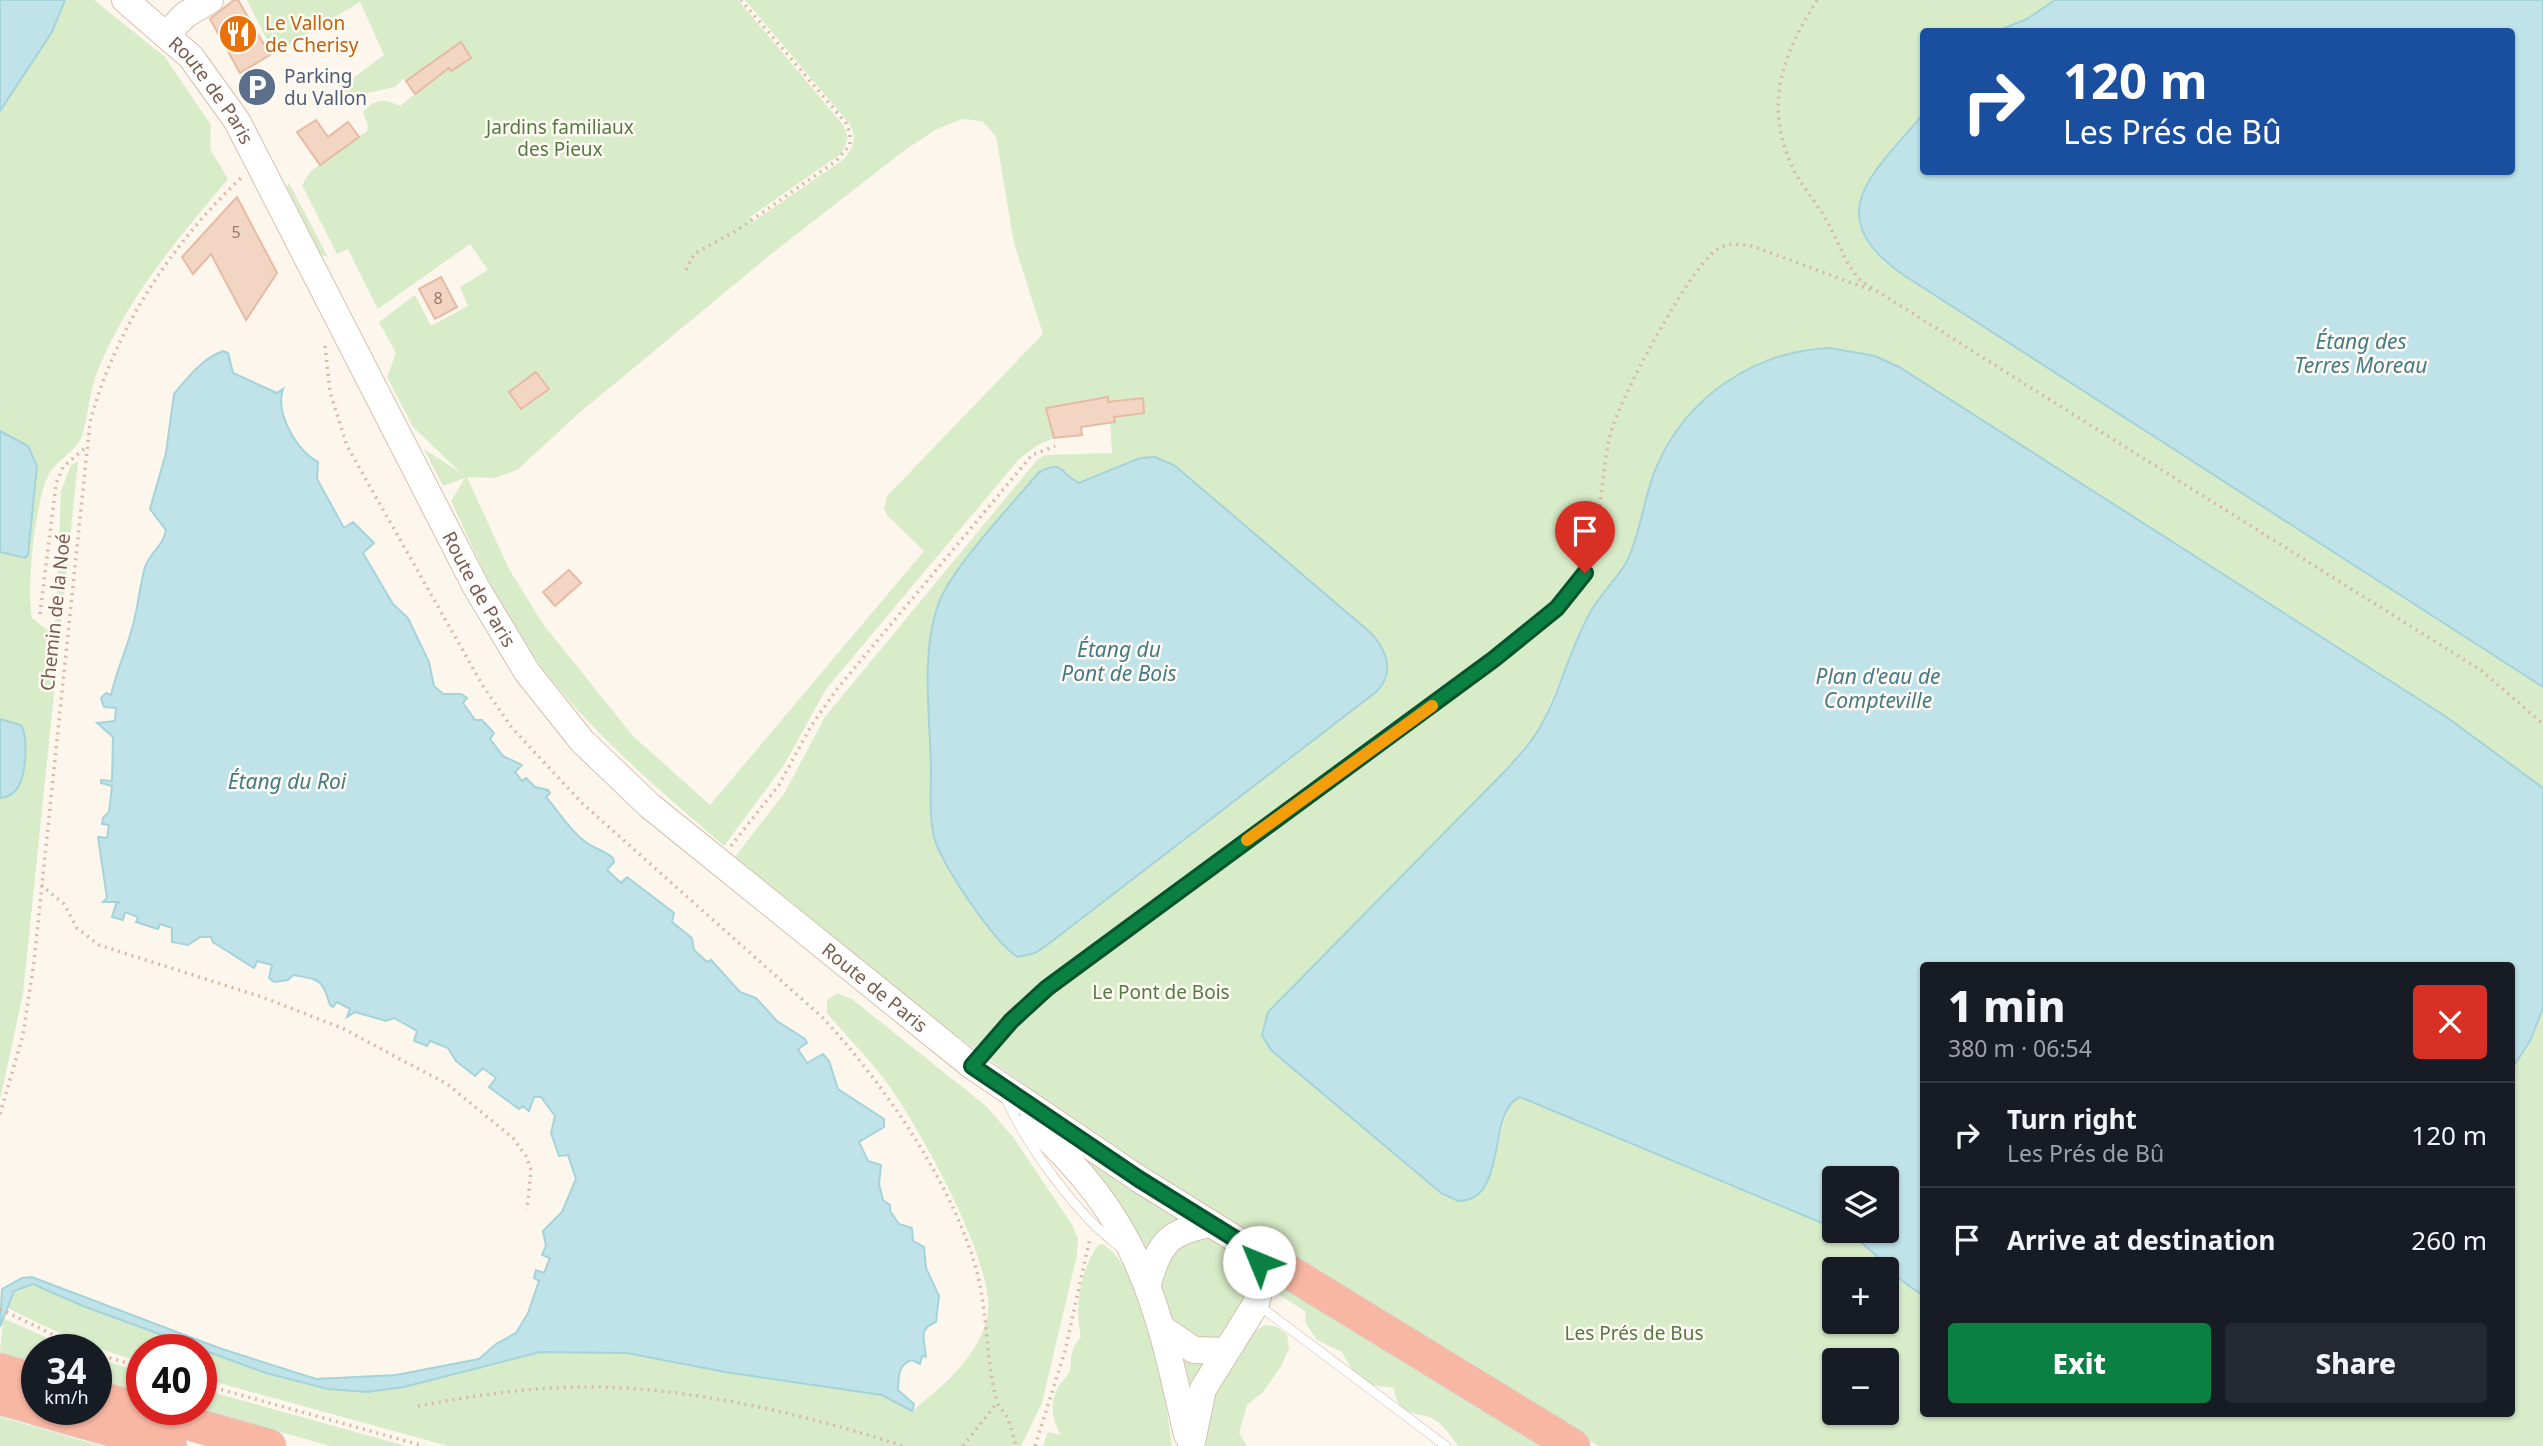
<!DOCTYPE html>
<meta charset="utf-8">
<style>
:root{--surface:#171b24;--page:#242831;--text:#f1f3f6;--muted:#9ea1a6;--line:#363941;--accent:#0b8043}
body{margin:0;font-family:"Noto Sans",sans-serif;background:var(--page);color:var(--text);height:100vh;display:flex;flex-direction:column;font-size:26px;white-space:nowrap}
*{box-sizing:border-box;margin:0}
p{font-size:23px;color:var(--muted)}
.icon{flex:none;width:38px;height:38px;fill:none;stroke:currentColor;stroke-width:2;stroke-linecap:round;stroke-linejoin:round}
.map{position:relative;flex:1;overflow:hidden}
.details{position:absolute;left:1920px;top:962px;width:595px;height:455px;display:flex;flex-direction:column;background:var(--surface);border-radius:7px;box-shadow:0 2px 5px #0004}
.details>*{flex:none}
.guide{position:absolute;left:1920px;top:28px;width:595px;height:147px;border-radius:7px;box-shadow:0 2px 5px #0004;background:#1a4fa0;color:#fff;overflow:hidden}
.fabs{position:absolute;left:1822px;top:1166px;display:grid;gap:14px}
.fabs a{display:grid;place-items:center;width:77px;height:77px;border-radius:7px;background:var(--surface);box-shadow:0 2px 5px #0004;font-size:35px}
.speed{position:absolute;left:21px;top:1334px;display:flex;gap:14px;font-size:35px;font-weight:700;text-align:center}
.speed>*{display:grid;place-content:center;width:91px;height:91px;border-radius:50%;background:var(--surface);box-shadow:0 2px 5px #0004;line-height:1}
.speed small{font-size:18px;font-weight:400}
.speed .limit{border:10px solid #d22;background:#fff;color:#111}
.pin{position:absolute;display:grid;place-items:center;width:60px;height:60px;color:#fff;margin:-72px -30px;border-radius:50% 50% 50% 0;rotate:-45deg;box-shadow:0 0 7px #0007}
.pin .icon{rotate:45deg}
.me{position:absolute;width:77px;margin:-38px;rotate:315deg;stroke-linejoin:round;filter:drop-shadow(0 0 5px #0008)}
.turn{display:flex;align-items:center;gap:24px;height:147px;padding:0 28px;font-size:32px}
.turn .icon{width:91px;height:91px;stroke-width:2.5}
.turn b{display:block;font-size:49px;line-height:60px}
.round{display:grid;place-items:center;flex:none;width:74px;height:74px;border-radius:7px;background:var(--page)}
.head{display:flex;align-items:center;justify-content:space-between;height:119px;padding:0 28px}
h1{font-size:42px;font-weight:800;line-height:52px}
.button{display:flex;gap:14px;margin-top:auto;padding:14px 28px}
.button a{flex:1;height:80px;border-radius:7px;background:var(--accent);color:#fff;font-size:28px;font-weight:800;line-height:80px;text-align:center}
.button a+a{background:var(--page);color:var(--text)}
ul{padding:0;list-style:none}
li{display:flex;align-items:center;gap:21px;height:105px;padding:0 28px;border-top:2px solid var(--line)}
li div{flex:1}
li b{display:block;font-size:26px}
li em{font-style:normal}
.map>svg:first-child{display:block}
</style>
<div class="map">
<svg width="2543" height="1446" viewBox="0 0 2543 1446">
<rect width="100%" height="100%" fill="#fdf6ec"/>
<path fill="#d8ecc9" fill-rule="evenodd" d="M65,0H94L165,57L211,125L210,149L228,179C177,240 123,302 95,378C89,397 88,417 82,436C76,452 56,460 48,476C35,502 26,590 32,618L46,629H50L56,619L61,491L71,465L78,461L23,994L0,1100V111L52,32Z
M247,0H738L844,126L848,138L842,153L750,217L753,222L844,159C854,146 858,136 848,122L745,0H2055C2020,37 1970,31 1923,32C1923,54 1928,92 1923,113C1921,121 1909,131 1904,138C1859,193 1830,223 1902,274L2543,687V788L2444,716L1899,367L1875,356L1830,348L1807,349L1760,362L1708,397L1668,442L1655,470L1632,551L1581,630L1538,732L1265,1042L1441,1193L1464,1201L1488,1180L1509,1105L1514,1099L1526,1097L1853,1236C1877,1254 1896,1281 1923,1295V1414H2511V1070L2530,1041L2543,1008V1446H1598L1329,1279L1141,1170L915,1005L735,857L785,792L825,717L1037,460L1045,455L1112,453L1110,423L1115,422L1108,397L1088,399L1089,404L1046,408L1054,438L1038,445L1019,459L826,689L784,765L724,846C655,786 585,728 531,653C498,607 475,552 451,501L465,478L443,486L424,449L461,473L413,427L387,377L396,353L379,322L415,295L431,326L468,306L460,287L488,270L470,244L378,309L348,249L337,254L302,185L311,171L367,131L368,126L363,112C374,99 385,98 400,106L429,83L419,71L406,81L403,79L395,87L368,93L356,100L349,99L338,89L384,55L360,2L274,54ZM962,119L982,121L996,136L1014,243L1043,334L887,496L884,508L887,515L924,551L710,805L633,736L543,624L509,569L467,477L494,478L517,470L578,414L775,251L901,153L935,130ZM1054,466L1067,472L1074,481L1082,483L1376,692L1047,945L1035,953L1019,957L1005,947L964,892L948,868L933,836L929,653L932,630L1048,468ZM1834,1269H1886V1321H1834ZM1834,1360H1886V1412H1834Z
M289,183L328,257L321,255L287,187Z
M837,993L852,999L986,1106L1013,1137L1073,1226L1078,1239L1077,1255L1042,1403L1021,1446H448L201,1378V1349H142V1362C94,1349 50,1330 6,1307L14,1291L33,1284L83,1306L266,1373L328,1389L367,1392L404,1387L540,1352L628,1353L725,1372L882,1395L912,1411C942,1387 978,1357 987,1318C999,1271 925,1140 898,1099C879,1068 850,1041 827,1013V1000Z
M1069,1149L1188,1218L1147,1256Z
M1215,1234L1244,1252L1253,1280L1225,1338L1191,1339L1173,1324L1159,1287L1175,1245Z
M1103,1244C1149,1275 1165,1394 1172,1446H1043L1048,1432L1061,1435C1052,1419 1049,1405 1058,1387C1061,1382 1066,1378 1069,1373C1074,1362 1066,1354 1081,1337C1074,1307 1080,1271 1098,1245Z
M1271,1276L1560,1446H1458C1451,1437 1445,1426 1435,1420C1421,1411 1397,1419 1394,1388L1372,1385L1353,1372L1342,1352L1317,1340L1305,1322L1306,1312L1272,1290Z
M3,1318L72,1349H37V1363L0,1352Z
M1265,1325L1275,1326L1287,1334L1289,1349L1280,1368L1263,1392L1247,1405L1239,1433L1247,1446H1206C1203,1409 1230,1343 1265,1325Z
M1174,1347L1210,1361L1192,1399Z
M96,1358L142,1372V1392L96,1379Z
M201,1389L406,1446H330L199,1409Z
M0,1417L102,1446H0Z"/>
<path fill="#bfe3e8" stroke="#a5d3da" stroke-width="2" d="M0,0H65L52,32L0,111Z
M2055,0H2543V687L1902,274C1817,213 1876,172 1923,114V172H2511V32L1997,31L2027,19Z
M1830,348L1875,356L1899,367L2445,716L2543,788V1008L2530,1041L2511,1070V966H1923V1295C1891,1278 1874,1245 1840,1230H1886V1178H1834V1228L1520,1097C1486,1111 1509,1201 1458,1201L1441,1193L1271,1050L1262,1035L1268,1012L1507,769C1517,757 1529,746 1537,732C1560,695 1569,649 1591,611C1604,589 1624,573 1632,549C1642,523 1645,494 1656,468C1686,397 1754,351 1830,348Z
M223,351L228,353L233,373L277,393L283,389C275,413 296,450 318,462L317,479L344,528L353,522L374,543L363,553L393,604L408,618L429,662L434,686L443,694H461L467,698L463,703L475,720H482L494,733L490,739L503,756L522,765L515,772L522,781L526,778L535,787L548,790L550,793L546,797C558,811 569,829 583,840C592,848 604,850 613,858L614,862L607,870L621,883L627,877L674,913L672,922L692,938L694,950L707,962L711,960L740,992L756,998L777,1021L805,1039L807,1043L798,1049L807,1063L823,1054L829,1061L838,1089L884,1119V1127L859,1142L868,1161L881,1165L879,1184L883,1200L890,1205V1211L899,1224L912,1228L913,1241L924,1247L926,1268L939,1296L936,1322C917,1329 925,1340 926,1357L922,1356L920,1364L912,1360C897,1365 899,1377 898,1390L914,1404L912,1411L882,1395L725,1372L627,1353L540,1352L404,1387L367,1392L328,1389L266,1373L83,1306L33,1284L14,1291L0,1327L2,1289L22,1278L32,1277L219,1348L316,1379L396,1375L479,1359L496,1344L516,1333L528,1313L539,1281L534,1278L536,1270L544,1273L550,1258L542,1255L546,1246L543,1231L562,1212L576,1179L568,1155L559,1156L551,1133L555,1116L541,1097H534L529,1111L523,1106L519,1109L489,1087L496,1078L483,1068L475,1076L456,1061L448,1048L430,1041L427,1046L414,1041L417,1031L394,1018L386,1021L355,1012L347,1017L350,1009L337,1002L333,1007L330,1005C322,978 320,980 293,975L288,980L274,982L269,978L272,965L257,961L254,968L213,942L211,937H200L188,945L172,942V928L160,924L158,929L136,922L138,917L125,912L123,920L112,917L116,904L120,902H103L107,898L98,837L107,838L109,825L102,824L103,818L109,812L112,786L101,783V780L112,781L113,737L97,723L115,721L116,708L104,707L101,698L106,693L111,695C116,673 125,653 131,632C138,611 139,588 145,567C150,552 163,547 166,530L150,509L166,453L174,394C187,378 203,358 223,351Z
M0,431L28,446L37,466L28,555L25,558L0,552Z
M1155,457L1174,465L1372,634C1388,653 1395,673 1376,692L1047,945L1035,953L1018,957C997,947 939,861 934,837C929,815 931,790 931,767C930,716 921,657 937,608C948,571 1012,505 1039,472C1065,459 1060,474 1079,483L1140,458Z
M0,719L21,725C29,738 26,780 15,791C11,796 6,797 0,798Z"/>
<path fill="#f3d5c3" stroke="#e6bba3" stroke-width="2" d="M234,0H238L270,55L240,73L210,19Z
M461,42L471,58L451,71L449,68L415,94L406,81Z
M316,120L328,137L348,122L359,137L320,165L297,132Z
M237,197L277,273L246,320L211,254L193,274L182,257Z
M441,277L457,307L435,319L419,289Z
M536,372L549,389L521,409L509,392Z
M1108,397V402L1143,398L1144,413L1114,417L1115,422L1081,427L1082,435L1054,438L1046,408Z
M569,570L581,583L555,606L543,592Z"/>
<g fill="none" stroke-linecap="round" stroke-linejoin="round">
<g stroke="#d1beb0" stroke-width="10">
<path id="lane" d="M973,1065L1022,1010L1047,988L1457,687L1546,618L1580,582L1589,563L1596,532
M1006,1099C1027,1146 1078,1216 1119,1246
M1257,1304L1446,1446"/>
</g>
<g stroke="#d6c0b0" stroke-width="28">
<g id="secondary">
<path id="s1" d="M125,0L191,57L237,121L476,587L527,672L582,741L650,806L972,1066L1139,1179L1258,1253L1261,1284L1256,1304L1203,1389L1191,1446"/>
<path d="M167,34L185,15L210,0"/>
<path d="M1031,1123C1140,1222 1156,1297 1187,1435"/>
<path d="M1148,1283C1160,1242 1168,1232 1211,1224"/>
<path d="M1163,1329L1194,1350L1225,1351"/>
</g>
</g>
<g stroke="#dad1cd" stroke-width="35">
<path id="highway" d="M1258,1253L1573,1446
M0,1370L37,1381
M96,1397L269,1446
M0,1398L37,1408
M38,1409L170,1446"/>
</g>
<path stroke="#d9b8a5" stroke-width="3.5" stroke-dasharray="2 5" stroke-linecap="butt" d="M1817,0C1780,58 1762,111 1797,176C1806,191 1818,205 1827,221C1838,241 1845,264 1861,281L2482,671L2543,724
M686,270L694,254L736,231L836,161L850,145V133L846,123L741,0
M325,346L330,392L347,446L483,686L512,728L583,804L822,1017C883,1082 956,1188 978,1276C988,1318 986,1361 997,1403
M1598,520C1602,492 1604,462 1610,435C1618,401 1689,269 1716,250C1727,242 1739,244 1752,246L1871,290
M40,614L56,484L63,467L85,448
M731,846L779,785L811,726L837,689L1032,455L1055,446
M41,885L64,904L77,928L99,945L262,997L342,1028L447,1084L513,1138L526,1156L531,1170L527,1210
M0,1114L23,1035L34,962L90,422C115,329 172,243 242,177
M0,1309L83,1349
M96,1354L142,1367
M201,1384L424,1446
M418,1406C477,1395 536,1386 597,1387C700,1389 806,1415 904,1446
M963,1446L997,1403L1008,1418L1016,1446
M1035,1446L1065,1351L1090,1238"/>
<use href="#lane" stroke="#fff" stroke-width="9"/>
<use href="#secondary" stroke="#fff" stroke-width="26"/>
<use href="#highway" stroke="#f7b7a3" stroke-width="33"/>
</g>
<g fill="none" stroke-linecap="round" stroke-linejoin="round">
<g stroke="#07532c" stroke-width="18">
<path id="route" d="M1259,1262L1258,1253L1139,1179L972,1066L1011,1021L1047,988L1494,659L1557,608L1585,573"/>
</g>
<use href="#route" stroke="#0b8043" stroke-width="12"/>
<path stroke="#f59e0b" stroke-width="12" d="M1247,840L1432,706"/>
</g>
<defs>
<g id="restaurant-disc" transform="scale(2.0125)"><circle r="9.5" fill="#e8710a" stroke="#fffaf3"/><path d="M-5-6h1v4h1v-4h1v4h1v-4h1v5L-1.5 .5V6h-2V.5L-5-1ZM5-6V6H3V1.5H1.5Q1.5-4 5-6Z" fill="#fff"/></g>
<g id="parking-disc" transform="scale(2.0125)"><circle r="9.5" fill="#5c6f8a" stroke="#fffaf3"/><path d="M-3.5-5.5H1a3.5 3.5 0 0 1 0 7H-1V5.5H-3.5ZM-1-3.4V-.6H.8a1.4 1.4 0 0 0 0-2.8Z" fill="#fff"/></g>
</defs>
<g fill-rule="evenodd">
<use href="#restaurant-disc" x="238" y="34"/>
<use href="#parking-disc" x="257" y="87"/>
</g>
<g text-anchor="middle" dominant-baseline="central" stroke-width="5" stroke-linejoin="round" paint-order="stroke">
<g font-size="16" fill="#987a6a">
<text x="236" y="232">5</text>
<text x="438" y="298">8</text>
</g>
<g font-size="19" fill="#c56008" stroke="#fffaf3" text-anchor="start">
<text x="265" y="23">Le Vallon<tspan x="265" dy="22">de Cherisy</tspan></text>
</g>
<g font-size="19" fill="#4e5e75" stroke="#fffaf3" text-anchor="start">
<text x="284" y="76">Parking<tspan x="284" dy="22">du Vallon</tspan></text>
</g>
<g font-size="19" fill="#7a5c4d" stroke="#fffaf3">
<text stroke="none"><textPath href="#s1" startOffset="126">Route de Paris</textPath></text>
<text stroke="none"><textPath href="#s1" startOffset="693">Route de Paris</textPath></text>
<text transform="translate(55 612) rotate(-84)">Chemin de la Noé</text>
<text stroke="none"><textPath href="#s1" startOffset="1260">Route de Paris</textPath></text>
</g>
<g font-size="19" fill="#537a41" stroke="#fffaf3">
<text x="560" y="127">Jardins familiaux<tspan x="560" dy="22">des Pieux</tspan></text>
<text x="1161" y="992">Le Pont de Bois</text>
<text x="1634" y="1333">Les Prés de Bus</text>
</g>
<g font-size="21" font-style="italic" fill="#437c86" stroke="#fffaf3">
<text x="2361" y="341">Étang des<tspan x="2361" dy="24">Terres Moreau</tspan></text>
<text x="1119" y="649">Étang du<tspan x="1119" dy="24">Pont de Bois</tspan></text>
<text x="1878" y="676">Plan d'eau de<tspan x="1878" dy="24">Compteville</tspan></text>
<text x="287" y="781">Étang du Roi</text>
</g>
</g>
</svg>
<div class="fabs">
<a><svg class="icon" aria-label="layers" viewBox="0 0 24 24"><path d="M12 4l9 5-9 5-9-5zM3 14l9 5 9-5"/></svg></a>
<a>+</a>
<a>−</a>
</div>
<div class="speed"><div>34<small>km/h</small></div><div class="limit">40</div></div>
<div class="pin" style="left:1585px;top:573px;background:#d93025"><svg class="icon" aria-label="arrive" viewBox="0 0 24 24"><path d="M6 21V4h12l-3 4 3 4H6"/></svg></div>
<svg class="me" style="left:1259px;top:1262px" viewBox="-20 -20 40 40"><circle r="19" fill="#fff"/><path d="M0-13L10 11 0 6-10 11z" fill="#0b8043"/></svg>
<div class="guide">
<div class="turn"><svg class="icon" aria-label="right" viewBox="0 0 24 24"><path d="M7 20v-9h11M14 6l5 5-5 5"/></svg><div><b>120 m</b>Les Prés de Bû</div></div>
</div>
<section class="details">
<div class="head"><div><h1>1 min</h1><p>380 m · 06:54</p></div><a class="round" style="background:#d93025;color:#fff"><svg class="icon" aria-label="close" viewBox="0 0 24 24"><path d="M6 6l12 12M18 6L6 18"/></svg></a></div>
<ul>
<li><svg class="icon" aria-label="right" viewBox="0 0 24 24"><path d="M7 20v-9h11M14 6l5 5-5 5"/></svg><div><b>Turn right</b><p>Les Prés de Bû</p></div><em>120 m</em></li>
<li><svg class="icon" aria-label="arrive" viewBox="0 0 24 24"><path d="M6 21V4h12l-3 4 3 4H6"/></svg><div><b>Arrive at destination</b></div><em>260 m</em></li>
</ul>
<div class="button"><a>Exit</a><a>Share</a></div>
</section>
</div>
